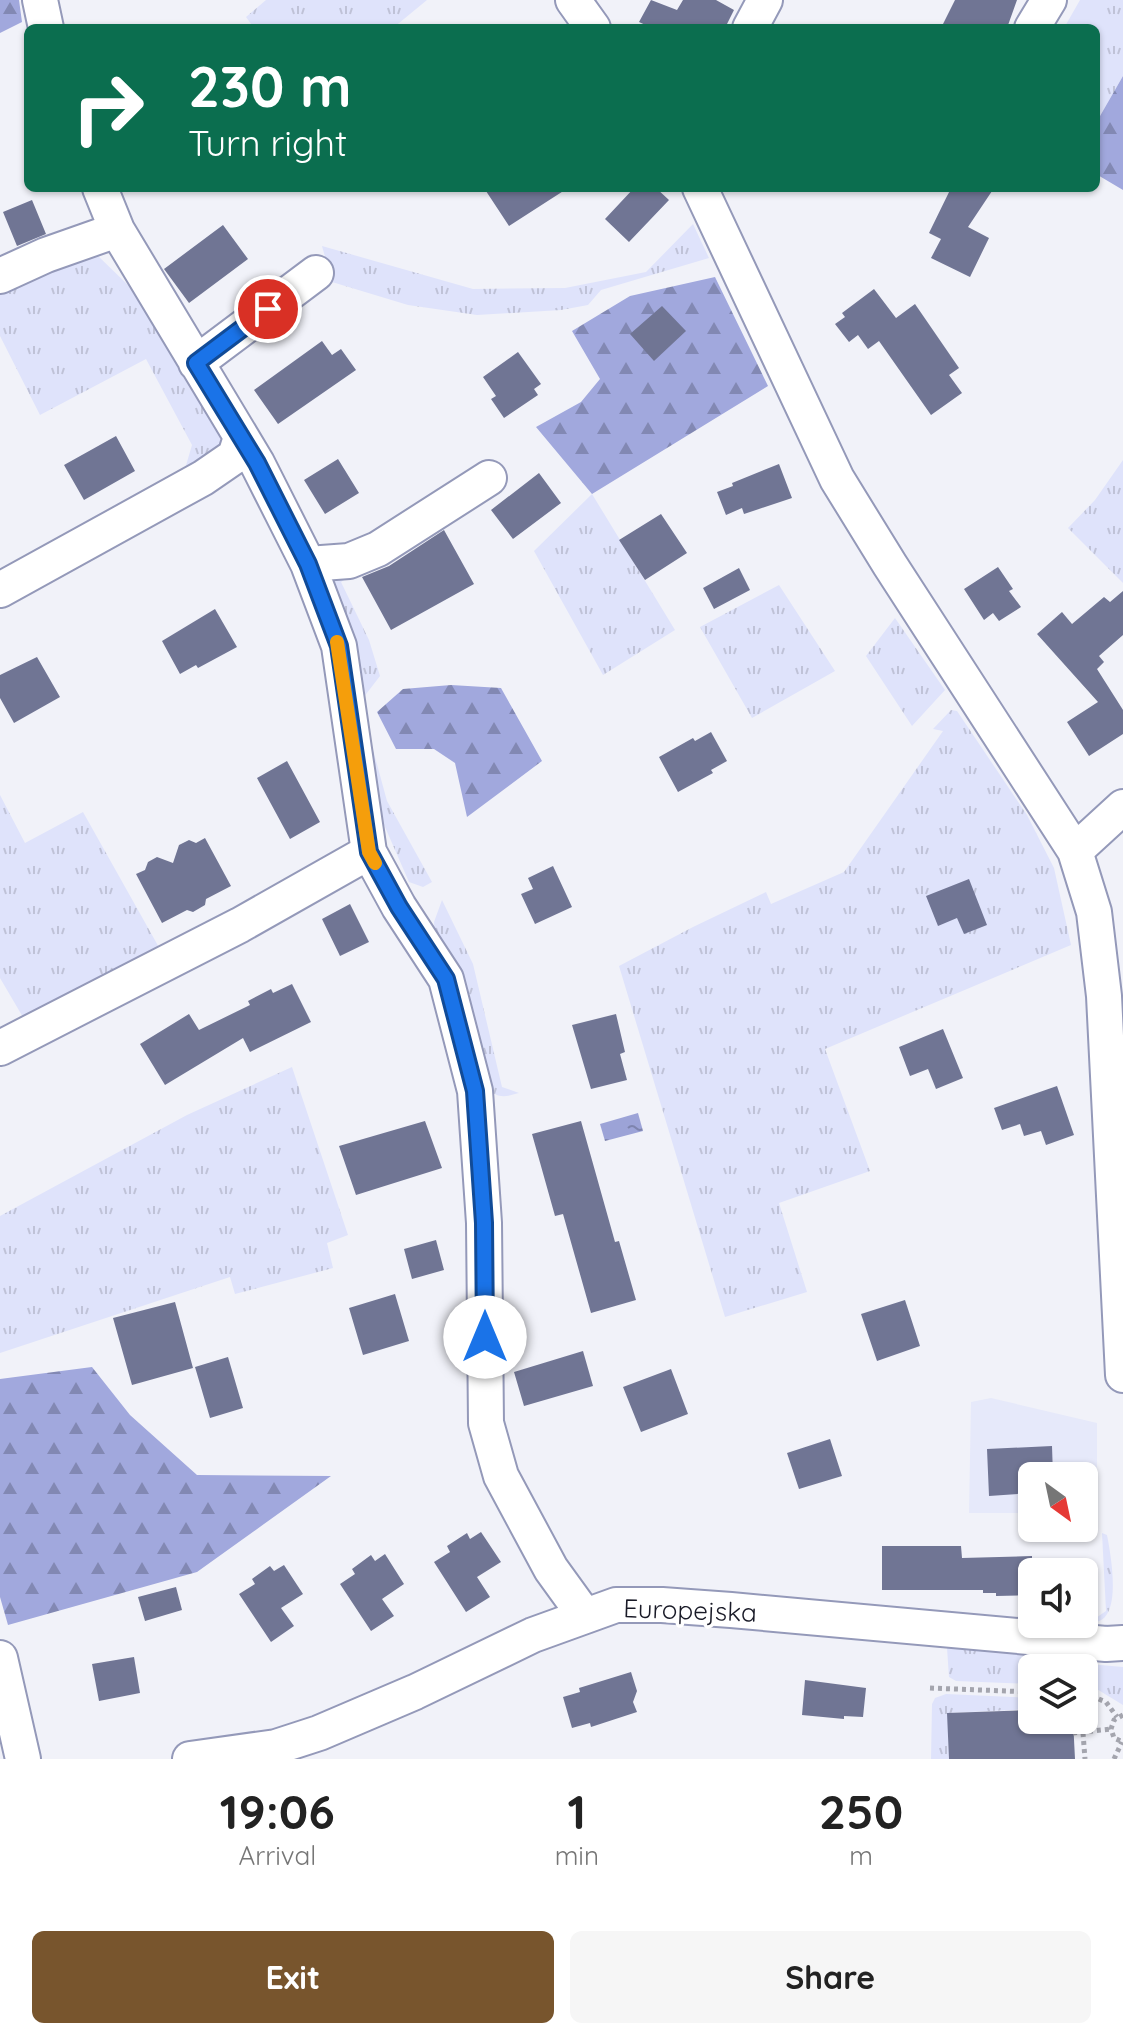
<!DOCTYPE html>
<style>
:root{--surface:#fff;--page:#f6f6f6;--text:#222;--muted:#767676;--accent:#78552d}
body{margin:0;font-family:Quicksand,sans-serif;background:var(--page);color:var(--text);height:100vh;display:flex;flex-direction:column;font-size:30px;white-space:nowrap}
*{box-sizing:border-box;margin:0}
p{font-size:26px;color:var(--muted)}
.icon{flex:none;width:44px;height:44px;fill:none;stroke:currentColor;stroke-width:2;stroke-linecap:round;stroke-linejoin:round}
.map{position:relative;height:1759px;overflow:hidden}
.details{display:flex;flex-direction:column;background:var(--surface);flex:1}
.details>*{flex:none}
.hud{position:absolute;left:24px;top:24px;width:1076px;height:168px;border-radius:12px;box-shadow:0 2px 6px #0004;background:#0b6e4f;color:#fff;overflow:hidden}
.needle{width:52px;rotate:147deg}
.buttons{position:absolute;left:1018px;top:1462px;display:grid;gap:16px}
.buttons a{display:grid;place-items:center;width:80px;height:80px;border-radius:12px;background:var(--surface);box-shadow:0 2px 6px #0004;font-size:40px}
.pin{position:absolute;display:grid;place-items:center;width:68px;height:68px;color:#fff;margin:-34px;border:4px solid #fff;border-radius:50%;box-shadow:0 2px 8px #0007}
.me{position:absolute;width:88px;margin:-44px;rotate:0deg;stroke-linejoin:round;filter:drop-shadow(0 0 6px #0008)}
.turn{display:flex;align-items:center;gap:28px;height:168px;padding:0 32px;font-size:36px}
.turn .icon{width:104px;height:104px;stroke-width:2.5}
.turn b{display:block;font-size:56px;line-height:68px}
.eta{display:flex;justify-content:space-evenly;align-items:center;height:136px;text-align:center}
.eta b{font-size:48px;font-weight:800;line-height:56px}
.action{display:flex;gap:16px;margin-top:auto;padding:16px 32px}
.action a{flex:1;height:92px;border-radius:12px;background:var(--accent);color:#fff;font-size:32px;font-weight:800;line-height:92px;text-align:center}
.action a+a{background:var(--page);color:var(--text)}
.map>svg:first-child{display:block}
</style>
<div class="map">
<svg width="1123" height="1759" viewBox="0 0 1123 1759">
<defs>
<pattern id="grass-tufts" width="24" height="20" patternUnits="userSpaceOnUse" patternTransform="scale(2)"><rect width="24" height="20" fill="#dfe3fb"/><path d="M3 7l-1-3M5 7V3M7 7l1-3M15 17l-1-3M17 17v-4M19 17l1-3" fill="none" stroke="#bfc2d7"/></pattern>
<pattern id="forest-firs" width="22" height="20" patternUnits="userSpaceOnUse" patternTransform="scale(2)"><rect width="22" height="20" fill="#a1a8dd"/><path d="M5 1l3.5 6h-7zM16 11l3.5 6h-7z" fill="#8288b3"/></pattern>
<pattern id="water-ripples" width="26" height="14" patternUnits="userSpaceOnUse" patternTransform="scale(2)"><rect width="26" height="14" fill="#9ca3d7"/><path d="M2 4q2-2 4 0t4 0M15 11q2-2 4 0t4 0" fill="none" stroke="#7e84ae"/></pattern>
</defs>
<rect width="100%" height="100%" fill="#f1f2f9"/>
<path fill="#e6e9fa" d="M991,1398L1097,1423V1513H1084V1476H1032V1513H969L971,1402Z"/>
<path fill="url(#grass-tufts)" d="M266,0H427L393,28H254L246,17Z
M1080,0H1123V76L1096,123V28H1064Z
M693,224L709,258L601,290L588,305L561,310L477,315L408,305L332,282L322,246L473,289L565,288L646,272Z
M95,253L129,286L220,437L222,447L182,479L192,445L146,359L40,415L0,336V290Z
M1123,460V583L1068,528L1095,500Z
M592,494L675,630L603,675L534,551Z
M364,567L341,582L369,640L380,676L360,702L387,801L432,882L423,887L409,882L378,811L330,585L334,576Z
M779,585L835,671L752,718L700,627Z
M895,618L945,690L912,726L866,656Z
M951,710L957,711L1027,815L1054,868L1071,945L825,1049L870,1171L779,1203L807,1292L725,1317L619,966L693,927L766,892L771,904L844,872L943,731L933,729Z
M0,795L25,843L83,812L161,951L27,1024L0,978Z
M442,900L473,964L502,1087L519,1093C505,1097 498,1099 487,1088L435,936L434,922Z
M292,1067L348,1235L327,1243L333,1268L235,1294L230,1277L0,1353V1216L187,1115Z
M1102,1533L1107,1535C1112,1561 1123,1626 1090,1622L1106,1611Z
M982,1647L1060,1652L1089,1664L1123,1667V1705L1095,1688L1084,1687V1668H1032V1684L956,1681L949,1677L947,1648Z
M946,1694L1032,1698V1709L948,1713L949,1759H931L932,1704L935,1698Z"/>
<path fill="url(#forest-firs)" d="M0,0H19L22,22L0,33Z
M1123,76V190L1096,174V123Z
M715,277L768,386L592,494L536,427L581,402L600,379L572,331L630,296Z
M451,685L501,688L542,761L467,817L455,763L434,749H396L377,712L403,689Z
M92,1367L130,1415L197,1475L331,1476L197,1572L8,1625L0,1597V1379Z"/>
<path fill="url(#water-ripples)" d="M638,1113L643,1131L605,1141L600,1124Z"/>
<path fill="#707594" d="M651,0L677,10L683,0H716L734,10L725,28H652L639,22Z
M955,0H1017L1007,28H941Z
M484,188H568L509,226Z
M634,188H656L669,200L629,242L605,219Z
M951,188H994L968,227L989,238L970,277L931,258L941,239L929,233Z
M32,200L46,234L17,246L3,212Z
M223,225L248,259L189,303L164,269Z
M874,289L896,318L915,304L959,368L949,375L962,393L931,415L879,341L868,349L858,335L849,342L835,324L845,317L842,313Z
M662,306L686,331L654,361L630,334Z
M322,341L332,355L341,349L356,370L278,424L254,390Z
M518,352L541,384L534,389L538,395L504,418L491,399L496,396L483,377Z
M116,436L135,471L84,500L64,465Z
M338,459L359,493L325,514L304,480Z
M779,464L792,498L744,514L742,508L726,515L717,492L733,486L732,483Z
M539,473L561,503L513,539L491,510Z
M661,514L687,553L645,580L619,540Z
M444,530L474,584L391,630L362,577L389,566Z
M998,567L1013,589L1009,591L1021,607L999,621L993,613L984,620L964,589Z
M739,568L750,590L714,609L703,588Z
M1123,591V635L1099,656L1104,662L1097,669L1123,710V734L1089,756L1067,722L1098,702L1037,634L1062,612L1072,624L1104,597L1110,602Z
M215,609L237,647L198,668L196,665L180,674L162,641Z
M37,657L60,697L14,723L0,698V675Z
M711,732L727,761L711,770L713,773L678,792L659,757L693,738L695,741Z
M287,761L320,822L290,839L257,778Z
M205,838L231,886L206,899L205,905L193,912L187,910L162,923L136,874L145,870L148,862L157,857L173,863L179,845L189,840L196,843Z
M553,866L572,907L535,924L521,894L533,889L528,878Z
M969,879L987,925L964,934L957,918L938,926L926,896Z
M350,904L369,942L340,956L322,919Z
M292,984L311,1022L250,1052L243,1038L165,1085L140,1044L189,1014L199,1030L250,1005L248,1001L271,989L273,993Z
M616,1014L625,1052L620,1054L627,1080L591,1089L572,1025Z
M943,1029L963,1078L936,1089L928,1069L910,1076L899,1047Z
M1057,1086L1074,1135L1046,1145L1041,1131L1024,1136L1020,1124L1002,1130L994,1108Z
M425,1121L442,1168L356,1195L339,1146Z
M581,1121L615,1242L619,1241L636,1300L591,1313L563,1214L555,1216L532,1134Z
M436,1240L444,1270L412,1279L404,1249Z
M395,1294L409,1341L363,1355L349,1308Z
M905,1300L920,1346L877,1361L861,1314Z
M175,1302L193,1368L132,1385L113,1318Z
M583,1351L593,1386L524,1406L514,1372Z
M228,1357L243,1408L210,1418L195,1367Z
M671,1369L688,1414L641,1432L623,1387Z
M830,1439L842,1476L799,1489L787,1453Z
M1052,1446L1053,1476H1032V1493L989,1496L987,1449Z
M481,1532L501,1562L477,1577L490,1597L466,1612L434,1562L450,1552L447,1546L467,1533L470,1539Z
M882,1546H961L962,1558L1032,1556V1595L996,1596V1593H983V1590H882Z
M385,1554L404,1584L382,1599L394,1616L371,1631L340,1584L355,1574L352,1569L371,1555L375,1561Z
M284,1565L303,1594L281,1608L294,1626L271,1642L239,1594L255,1584L252,1579L270,1566L274,1571Z
M176,1587L182,1610L145,1621L138,1597Z
M134,1657L140,1693L99,1701L92,1664Z
M631,1672L637,1691L633,1702L637,1712L591,1727L590,1723L572,1728L563,1697L580,1692L579,1688Z
M805,1680L866,1688L863,1717L844,1716V1719L802,1715Z
M1032,1710V1720H1073L1075,1759H949L947,1713Z"/>
<g fill="none" stroke-linecap="round" stroke-linejoin="round">
<g stroke="#9499b9" stroke-width="38">
<path id="minor" d="M40,0L46,28
M573,0L593,28
M750,28L765,0
M1032,28L1049,0
M100,188L117,230L257,463L308,564L339,646L369,852L399,907L446,979L475,1091L484,1223L486,1423L501,1476L551,1569L585,1616
M700,188L837,479L890,565L1075,851L1094,912L1104,996L1123,1375
M0,276L46,255L117,230
M196,363L316,273
M308,564L349,561L378,549L489,478
M0,590L203,478L235,456L241,437
M1075,851L1123,807
M0,1048L240,925L369,852
M0,1658L23,1759
M190,1759L276,1747L319,1733L415,1692L533,1635L616,1605H662L731,1610L1106,1644L1123,1643"/>
</g>
<path stroke="#a4a5ae" stroke-width="5" stroke-dasharray="4 4" stroke-linecap="butt" d="M930,1688L1032,1692
M1084,1693L1106,1702L1117,1717
M1123,1715L1114,1720L1111,1729L1114,1738L1123,1742
M1073,1733L1111,1729
M1083,1733L1085,1759
M1114,1759L1122,1742"/>
<use href="#minor" stroke="#fff" stroke-width="34"/>
</g>
<g fill="none" stroke-linecap="round" stroke-linejoin="round">
<g stroke="#114b97" stroke-width="20">
<path id="route" d="M268,309L196,363L257,463L308,564L339,646L369,852L399,907L446,979L475,1091L484,1223L485,1337"/>
</g>
<use href="#route" stroke="#1a73e8" stroke-width="14"/>
<path stroke="#f59e0b" stroke-width="14" d="M337,642L369,852L375,863"/>
</g>
<g text-anchor="middle" dominant-baseline="central" stroke-width="7" stroke-linejoin="round" paint-order="stroke">
<g font-size="26" fill="#191a27" stroke="#fff">
<text transform="translate(690 1610) rotate(2)">Europejska</text>
</g>
</g>
</svg>
<div class="buttons">
<a><svg class="needle" viewBox="-14 -14 28 28"><path d="M0-13l5 13h-10z" fill="#e53935"/><path d="M0 13l5-13h-10z" fill="#767676"/></svg></a>
<a><svg class="icon" aria-label="sound" viewBox="0 0 24 24"><path d="M4 9h4l5-4v14l-5-4H4zM17 9q2 3 0 6"/></svg></a>
<a><svg class="icon" aria-label="layers" viewBox="0 0 24 24"><path d="M12 4l9 5-9 5-9-5zM3 14l9 5 9-5"/></svg></a>
</div>
<div class="pin" style="left:268px;top:309px;background:#d93025"><svg class="icon" aria-label="arrive" viewBox="0 0 24 24"><path d="M6 21V4h12l-3 4 3 4H6"/></svg></div>
<svg class="me" style="left:485px;top:1337px" viewBox="-20 -20 40 40"><circle r="19" fill="#fff"/><path d="M0-13L10 11 0 6-10 11z" fill="#1a73e8"/></svg>
<div class="hud">
<div class="turn"><svg class="icon" aria-label="right" viewBox="0 0 24 24"><path d="M7 20v-9h11M14 6l5 5-5 5"/></svg><div><b>230 m</b>Turn right</div></div>
</div>
</div>
<section class="details">
<div class="eta">
<div><b>19:06</b><p>Arrival</p></div>
<div><b>1</b><p>min</p></div>
<div><b>250</b><p>m</p></div>
</div>
<div class="action"><a>Exit</a><a>Share</a></div>
</section>
